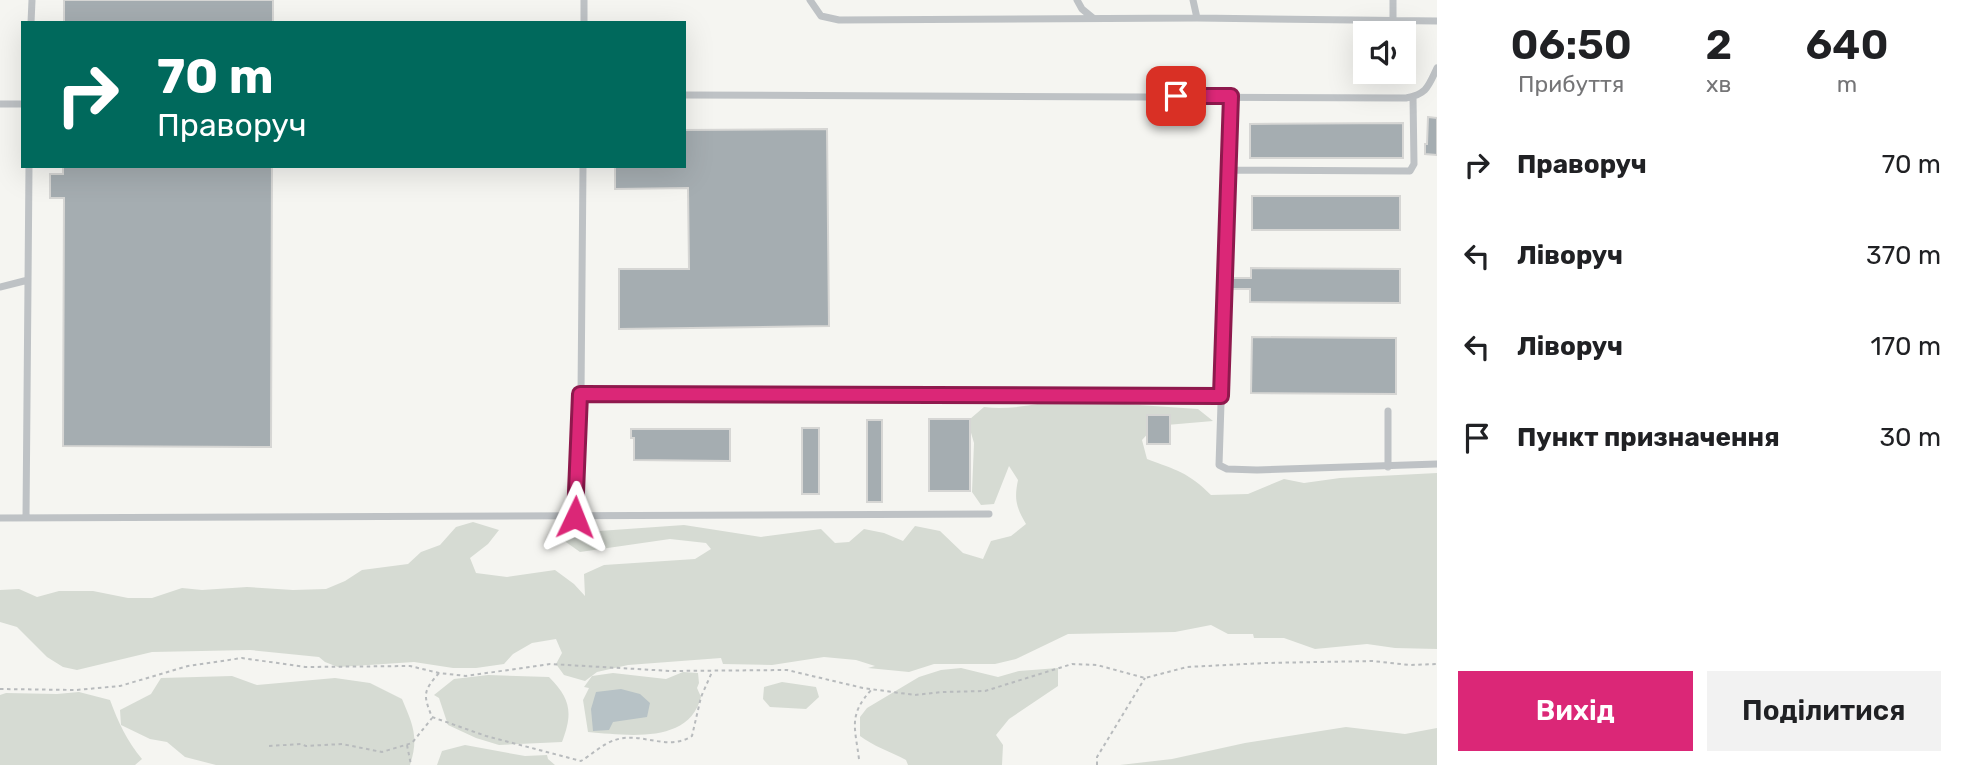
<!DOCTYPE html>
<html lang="uk">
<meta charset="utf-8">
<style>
:root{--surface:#fff;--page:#f2f2f2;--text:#202124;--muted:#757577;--accent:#db2777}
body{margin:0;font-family:Rubik,sans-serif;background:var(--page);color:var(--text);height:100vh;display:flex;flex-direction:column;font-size:26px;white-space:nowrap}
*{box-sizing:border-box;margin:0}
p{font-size:23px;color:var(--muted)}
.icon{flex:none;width:38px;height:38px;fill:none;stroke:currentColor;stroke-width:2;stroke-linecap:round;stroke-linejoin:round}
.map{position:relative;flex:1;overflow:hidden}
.details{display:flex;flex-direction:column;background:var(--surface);width:525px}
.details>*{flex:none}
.banner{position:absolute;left:21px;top:21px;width:665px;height:147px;border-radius:0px;box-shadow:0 7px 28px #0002;background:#00695c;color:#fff;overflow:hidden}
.buttons{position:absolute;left:1353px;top:21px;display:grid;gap:14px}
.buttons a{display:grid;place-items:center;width:63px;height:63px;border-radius:0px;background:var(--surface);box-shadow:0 7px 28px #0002;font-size:35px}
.pin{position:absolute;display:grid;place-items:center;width:60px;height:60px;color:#fff;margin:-30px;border-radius:14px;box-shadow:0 4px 10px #0006}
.me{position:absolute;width:77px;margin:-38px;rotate:2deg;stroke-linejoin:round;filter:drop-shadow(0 0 5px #0008)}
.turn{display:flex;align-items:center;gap:24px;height:147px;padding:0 21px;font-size:32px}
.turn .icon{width:91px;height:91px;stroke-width:2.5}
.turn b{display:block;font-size:49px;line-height:60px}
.eta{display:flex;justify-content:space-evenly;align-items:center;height:119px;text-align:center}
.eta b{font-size:42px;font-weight:600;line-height:49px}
.cta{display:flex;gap:14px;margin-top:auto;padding:14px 21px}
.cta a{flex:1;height:80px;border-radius:0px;background:var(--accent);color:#fff;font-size:28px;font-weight:600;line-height:80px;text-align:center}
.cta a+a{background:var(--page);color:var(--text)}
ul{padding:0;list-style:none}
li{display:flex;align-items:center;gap:21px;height:91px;padding:0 21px}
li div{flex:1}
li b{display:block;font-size:26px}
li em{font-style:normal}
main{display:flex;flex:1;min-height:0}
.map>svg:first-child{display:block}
</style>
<main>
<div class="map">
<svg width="1437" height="765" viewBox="0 0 1437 765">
<rect width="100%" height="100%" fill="#f5f5f1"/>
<path fill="#d6dbd3" d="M1065,400L1198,409L1213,421L1155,426L1142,440L1147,459C1176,470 1188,472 1211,495L1248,494L1284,479L1304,483L1340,478L1437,473V649L1395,648L1367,644L1315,649L1284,638H1254L1253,634H1228L1211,625L1175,632L1068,634L1016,659L995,664H934L909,672L868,668L875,666L856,660L824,657L772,665L723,664L721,658L628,665L597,672L585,681L564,675L556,664L562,653L556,639L532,643L513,654L504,664L476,668H453L414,662L338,667L325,662L319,657L250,650L152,652L77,670L63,667L47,657L17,627L0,622V590L19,589L37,597L59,591H93L128,598H152L182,588L202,590L247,587L293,590L326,589L345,581L362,570L408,564L421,552L440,545L456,527L473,522L499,530L488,544L470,558L476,573L507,577L555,570L574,584L585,596L584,574L604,565L695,559L711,549L706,543L670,539L580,552L556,535L579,529L599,531L684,525L761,537L821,529L835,543L849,542L864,529L884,533L903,541L915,526L940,531L963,553L983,559L991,541L1011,536L1026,524C1016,507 1014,499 1018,480L1009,466L994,504L981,505L972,492L974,443L967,419H970L984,407C1010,411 1038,403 1065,400Z
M961,668L998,677L1019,671L1058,668V686L1009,719L996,735L1003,745L1002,765H908L906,760C891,752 873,746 860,736V717L867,708L919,677L941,670Z
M683,672L698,673L699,683L697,688L701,697C689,745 626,735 588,732L583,700L589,688L584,687L592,676L613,673L666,679Z
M488,675L549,677C571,699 573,713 562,742L499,745L476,738L448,725L439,698L434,695L454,679Z
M232,676L257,685L335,678L370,683L402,699C413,725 419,737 410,765H216L185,757L167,742L150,739L121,725L120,710L151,694L161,678Z
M782,682L816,687L819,697L806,709L770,707L763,699L764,687Z
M79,692L110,700C118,722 127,741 142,759L135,765H0V695L6,693L57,694Z
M1346,727L1405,734L1437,728V765H1120L1172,759L1245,743Z
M465,745L525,756L547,755L548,759L555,765H437L442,751Z"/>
<path fill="#b7c2c6" d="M621,689L640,694L650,703L647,717L613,722L609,730L593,731L591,709L596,692Z"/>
<path fill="#a5adb1" stroke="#d6d6d4" stroke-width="2" d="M64,0H273V23H64Z
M1428,117L1437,118V155L1425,154V144H1427Z
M1403,123V158H1250V124Z
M827,129L829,326L619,329V269H689L688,188L615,189V166H684V130Z
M63,166H272L271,447L63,446L64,198H50V174H63Z
M1252,196H1400V230H1252Z
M1251,268L1400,269V303L1250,302V289H1232V278H1251Z
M1252,337L1396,338V394L1251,393Z
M1147,415H1170V444H1147Z
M929,419H970V491H929Z
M867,420H882V502H867Z
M802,428H819V494H802Z
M631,429H730V461L634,460V438H631Z"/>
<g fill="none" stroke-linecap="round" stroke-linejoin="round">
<path stroke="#b8bbbd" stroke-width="2" stroke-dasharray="3.5 3.5" stroke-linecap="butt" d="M439,673C423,691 423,695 432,717L486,736L581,761C591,755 604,743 615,740C641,731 667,752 692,736L701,697L712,672
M0,689L76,690L120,686L188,666L242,658L305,667L410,666L439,673L466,676L550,664L671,671L787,670L863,688L915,695L942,692L985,691L1072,664L1097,665L1145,678L1187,667L1265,663L1373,661L1409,665L1437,664
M407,745L411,765
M269,746L301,744L306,746L342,744L382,752L412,743L432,718
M859,759C855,727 848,715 872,689
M1097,765V757L1145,678"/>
<path stroke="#bec2c5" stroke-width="7" d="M810,0L821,16L839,20L1197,18L1437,21
M1077,0L1082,9L1093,18
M1193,0L1197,18
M1393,20V0
M31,23L32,0
M584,23V0
M684,95L1406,98C1427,94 1428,87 1437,68
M1231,96L1219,465L1227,469L1257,470L1437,464
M0,104H23
M1229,170L1410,171L1414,164L1413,97
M0,287L28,280
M581,394L1221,396
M1388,467V411
M575,517L581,394L583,166
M0,518L989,514
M26,518L29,166"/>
</g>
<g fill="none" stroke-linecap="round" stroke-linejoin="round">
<g stroke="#8e194d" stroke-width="18">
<path id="route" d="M575,517L580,394L1221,396L1231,96H1176"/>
</g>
<use href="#route" stroke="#db2777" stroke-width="12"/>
</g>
</svg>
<div class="buttons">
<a><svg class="icon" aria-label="sound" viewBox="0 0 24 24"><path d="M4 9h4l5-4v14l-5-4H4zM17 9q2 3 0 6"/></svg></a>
</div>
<div class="pin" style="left:1176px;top:96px;background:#d93025"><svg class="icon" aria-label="arrive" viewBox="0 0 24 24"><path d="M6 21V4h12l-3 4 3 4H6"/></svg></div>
<svg class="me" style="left:575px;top:517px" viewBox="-20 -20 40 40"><path d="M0-17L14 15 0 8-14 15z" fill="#db2777" stroke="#fff" stroke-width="4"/></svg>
<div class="banner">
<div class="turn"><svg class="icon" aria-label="right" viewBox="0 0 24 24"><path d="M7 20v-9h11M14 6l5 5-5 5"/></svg><div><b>70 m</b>Праворуч</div></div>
</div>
</div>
<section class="details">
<div class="eta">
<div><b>06:50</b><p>Прибуття</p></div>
<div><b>2</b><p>хв</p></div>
<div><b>640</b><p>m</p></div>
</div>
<ul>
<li><svg class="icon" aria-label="right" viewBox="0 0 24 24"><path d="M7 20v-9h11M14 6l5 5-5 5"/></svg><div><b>Праворуч</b></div><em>70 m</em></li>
<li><svg class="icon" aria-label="left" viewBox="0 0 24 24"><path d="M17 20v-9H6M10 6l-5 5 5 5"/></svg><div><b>Ліворуч</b></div><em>370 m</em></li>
<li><svg class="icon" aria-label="left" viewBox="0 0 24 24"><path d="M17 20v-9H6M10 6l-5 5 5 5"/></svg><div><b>Ліворуч</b></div><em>170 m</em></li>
<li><svg class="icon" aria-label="arrive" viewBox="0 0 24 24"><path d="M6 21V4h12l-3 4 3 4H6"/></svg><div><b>Пункт призначення</b></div><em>30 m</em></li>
</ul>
<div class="cta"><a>Вихід</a><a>Поділитися</a></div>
</section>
</main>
